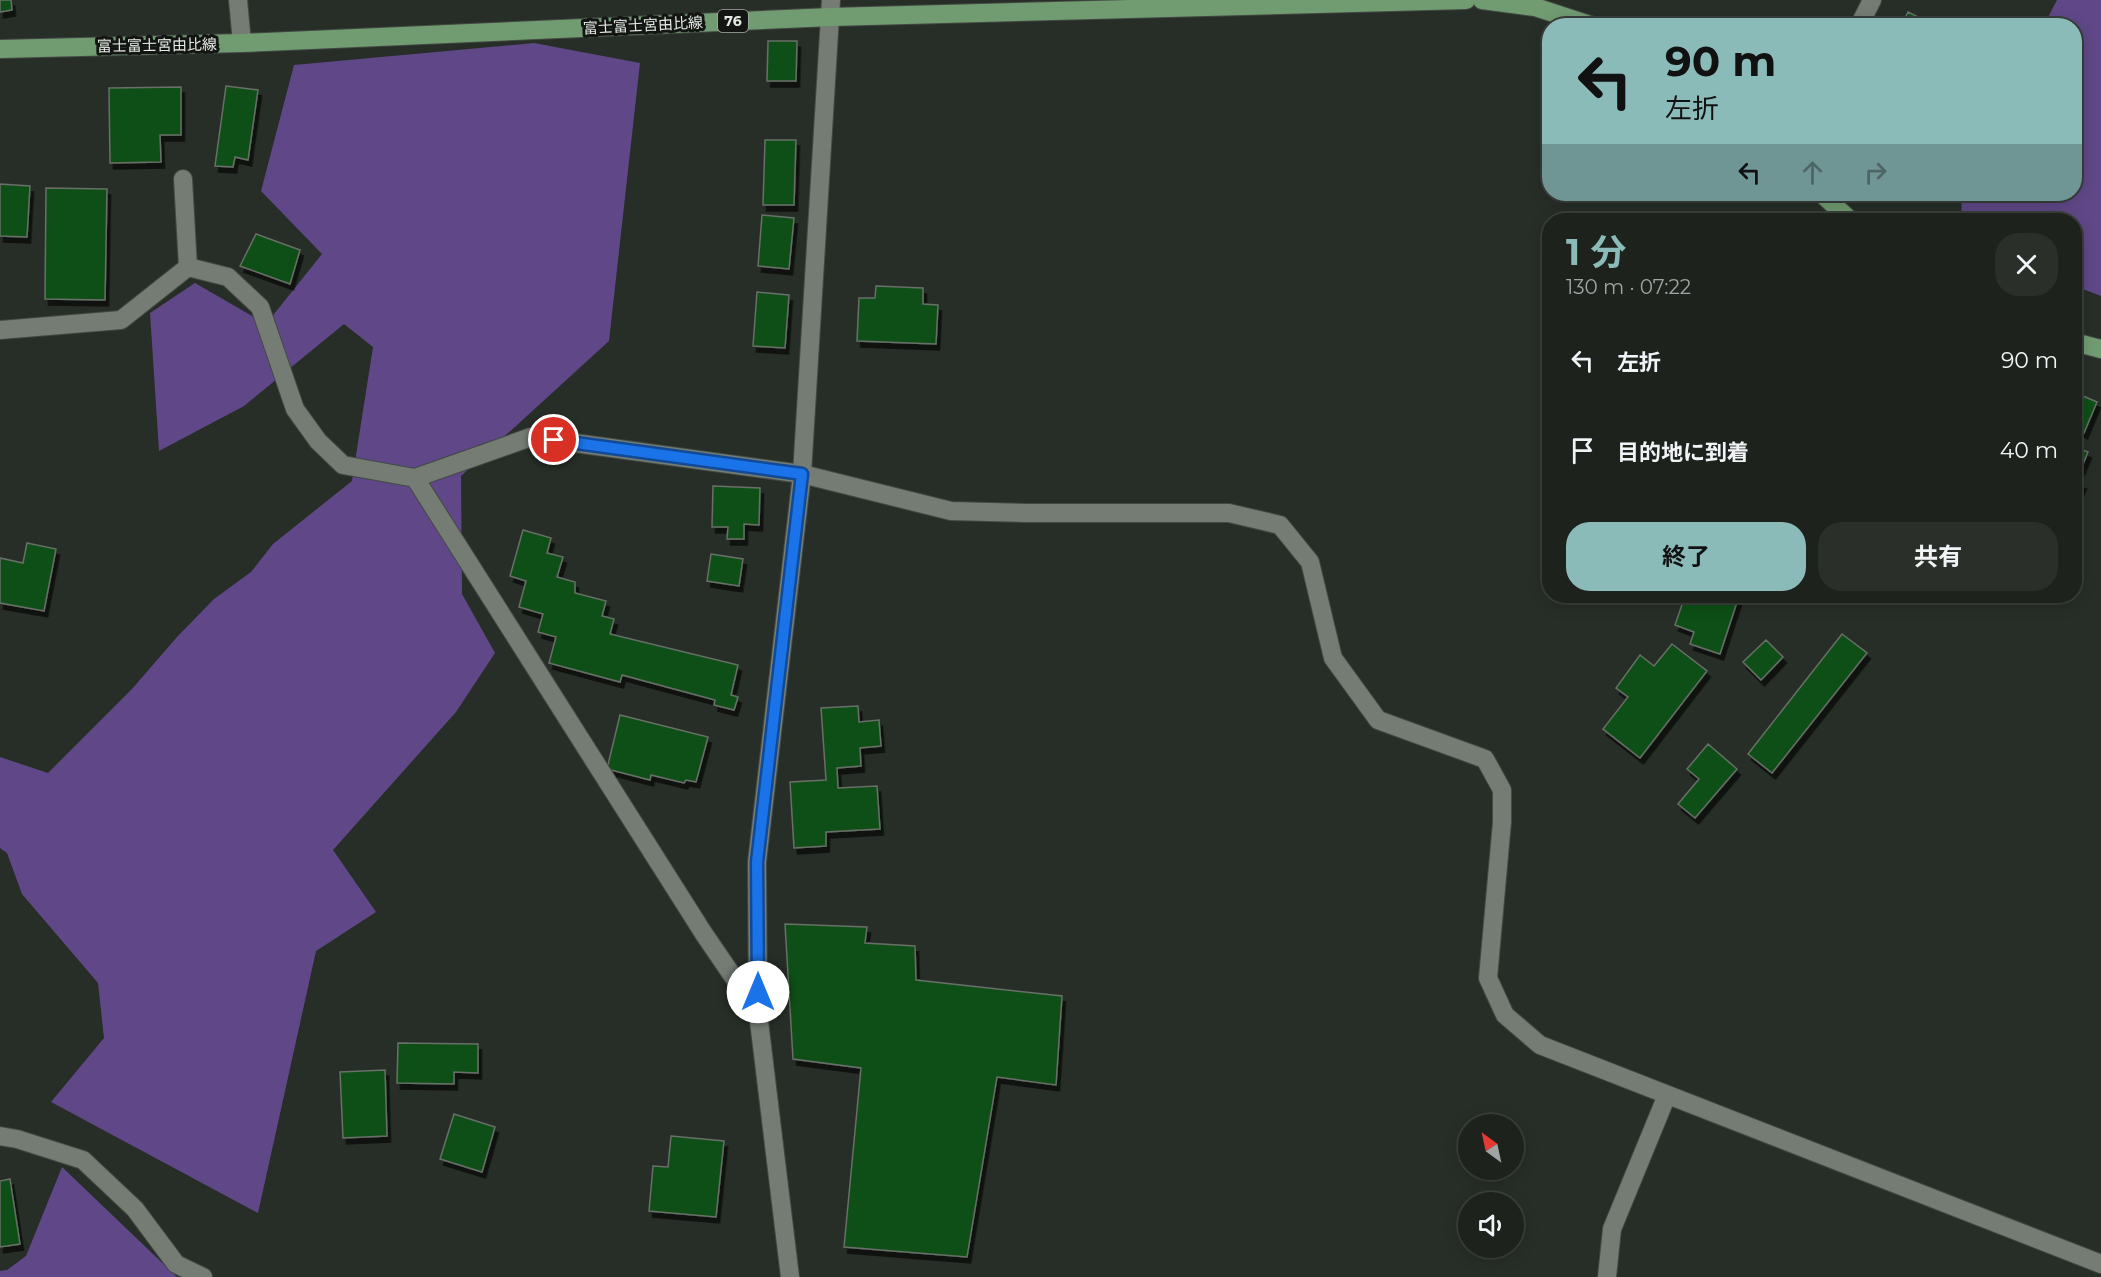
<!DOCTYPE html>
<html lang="ja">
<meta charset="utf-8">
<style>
:root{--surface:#1d221d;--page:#2a2f2a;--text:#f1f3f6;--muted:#a0a4a4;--line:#3b3f3b;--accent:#8bbbb9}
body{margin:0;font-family:Montserrat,"Noto Sans JP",sans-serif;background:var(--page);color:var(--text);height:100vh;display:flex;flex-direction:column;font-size:22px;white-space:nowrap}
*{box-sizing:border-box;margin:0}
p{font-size:20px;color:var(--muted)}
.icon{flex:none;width:33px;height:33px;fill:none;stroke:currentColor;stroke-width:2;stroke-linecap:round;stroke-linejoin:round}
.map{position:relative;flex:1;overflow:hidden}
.details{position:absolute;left:1542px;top:213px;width:540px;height:390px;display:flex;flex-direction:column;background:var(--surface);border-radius:24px;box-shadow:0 3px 15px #0003,0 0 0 2px var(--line)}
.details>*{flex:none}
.hud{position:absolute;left:1542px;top:18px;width:540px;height:183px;border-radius:24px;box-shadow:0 3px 15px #0003,0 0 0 2px var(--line);background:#8bbbb9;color:#111;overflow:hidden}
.needle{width:39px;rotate:327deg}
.fabs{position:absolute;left:1458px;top:1114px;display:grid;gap:12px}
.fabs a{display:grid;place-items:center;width:66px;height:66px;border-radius:50%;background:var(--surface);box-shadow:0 3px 15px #0003,0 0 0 2px var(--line);font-size:30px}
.pin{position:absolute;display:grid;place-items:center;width:51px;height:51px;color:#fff;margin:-26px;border:3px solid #fff;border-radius:50%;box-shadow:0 2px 6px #0007}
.me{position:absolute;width:66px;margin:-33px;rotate:0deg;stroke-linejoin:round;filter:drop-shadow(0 0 4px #0008)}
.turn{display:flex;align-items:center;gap:21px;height:126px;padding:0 24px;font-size:27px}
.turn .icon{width:78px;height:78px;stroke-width:2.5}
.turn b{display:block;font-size:42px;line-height:51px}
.lanes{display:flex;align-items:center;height:57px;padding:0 24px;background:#0003;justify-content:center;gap:30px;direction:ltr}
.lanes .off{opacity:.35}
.round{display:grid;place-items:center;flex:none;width:63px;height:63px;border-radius:24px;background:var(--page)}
.headline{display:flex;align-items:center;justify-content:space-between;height:102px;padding:0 24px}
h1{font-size:36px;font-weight:700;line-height:45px;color:var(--accent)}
.primary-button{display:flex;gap:12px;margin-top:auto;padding:12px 24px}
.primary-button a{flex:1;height:69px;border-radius:24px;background:var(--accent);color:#111;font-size:24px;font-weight:700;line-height:69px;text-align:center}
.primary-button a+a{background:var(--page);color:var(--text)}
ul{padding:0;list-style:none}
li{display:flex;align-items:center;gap:18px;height:90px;padding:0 24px}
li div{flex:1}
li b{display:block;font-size:22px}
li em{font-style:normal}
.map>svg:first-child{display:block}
</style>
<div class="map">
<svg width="2101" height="1277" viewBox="0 0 2101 1277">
<defs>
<filter id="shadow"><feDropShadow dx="3.5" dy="6" stdDeviation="0" flood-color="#0009"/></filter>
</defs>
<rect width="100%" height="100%" fill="#272e27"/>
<path fill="#604888" d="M2057,0H2101V296L2075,286L2074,220H1961L1962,194H2074V26L2044,25Z
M534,43L640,63L609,341L461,476L462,594L495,653L456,712L333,850L376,912L316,951L258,1213L51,1102L104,1038L98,983L22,894L7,853L0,848V757L48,773L132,689L177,637L214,599L251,572L273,544L352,481L373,347L344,324L244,406L159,451L150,313L195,283L266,324L322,254L261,191L294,65Z
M62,1167L177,1277H0V1271L7,1270L26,1256Z"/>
<path fill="#104f19" stroke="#676f67" stroke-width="1.5" filter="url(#shadow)" d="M0,0H11L12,10L0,12Z
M1908,12L1936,26H1901Z
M768,41H797L796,81H767Z
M226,86L258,90L248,160L235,157L233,167L215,166Z
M181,87V135H160L161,162L110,163L109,88Z
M765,140H796L794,205H763Z
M0,184L30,186L27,237L0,236Z
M46,188L107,189L105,300L45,299Z
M762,215L794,218L789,269L758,266Z
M256,234L300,250L290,284L240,266Z
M876,286L923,288V304L938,305L936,344L857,341L859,298H875Z
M757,292L789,295L785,348L753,346Z
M2076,393L2097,402L2084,433L2074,428Z
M2074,447L2088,452L2081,469L2074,466Z
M2074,480L2083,483L2074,504Z
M713,486L760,488L759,525L744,524V539H727L728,527H712Z
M523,530L551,538L547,553L563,557L557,577L575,582V593L606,601L602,616L614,619L610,634L738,665L731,695L738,697L734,710L714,705L715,700L622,675L620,682L549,663L556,637L538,632L543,614L519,607L526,581L510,576Z
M27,543L56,549L44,611L0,603V558L23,563Z
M711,554L743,559L739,586L707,581Z
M1685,596H1739L1720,654L1690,644L1694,632L1675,625Z
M1842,634L1867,653L1772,773L1748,754Z
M1766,640L1783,657L1761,680L1743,662Z
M1672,644L1707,671L1640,758L1603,729L1628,697L1616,688L1640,655L1654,666Z
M858,706L859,722L879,720L881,746L860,748L861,766L837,768L838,788L877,786L880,829L826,832V846L794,848L790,782L826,780L821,708Z
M620,715L708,737L696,782L686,780L684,783L651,775L650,780L607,769Z
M1708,744L1737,769L1695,818L1678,804L1699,779L1687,769Z
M785,924L867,927L865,943L915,946L916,980L1062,996L1056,1085L997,1077L967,1257L844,1247L861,1068L793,1059Z
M398,1043L478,1044V1073L454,1072V1084L397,1083Z
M385,1070L387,1136L343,1138L340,1072Z
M454,1114L495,1127L482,1172L440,1159Z
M671,1136L724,1141L716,1217L649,1211L653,1166L668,1167Z
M10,1179L20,1244L0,1247V1181Z"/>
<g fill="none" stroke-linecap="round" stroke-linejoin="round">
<g stroke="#434943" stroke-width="20">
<path id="minor" d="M238,0L242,43
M1859,26L1872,0
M188,267L228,277L260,307L295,409L318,441L343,465L415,478L531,437L802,474L951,511L1025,513H1229L1280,525L1310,562L1333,658L1378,720L1485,759L1502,790V822L1488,978L1505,1015L1540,1045L2101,1264
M0,330L121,320L188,267L183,179
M415,478L704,934L758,1013
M0,1136L17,1139L83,1160L135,1209L176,1264L203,1277
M790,1277L758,1013L757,862L802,474L831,0
M1607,1277L1612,1229L1667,1095"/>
</g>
<g stroke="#434943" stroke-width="20">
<path id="major" d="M1482,0L1535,7L1593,26
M0,49L242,43L831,17L1466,0
M1822,194L1850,220
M2074,342L2101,349"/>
</g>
<use href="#minor" stroke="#747c74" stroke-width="18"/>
<use href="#major" stroke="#719c72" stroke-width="18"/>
</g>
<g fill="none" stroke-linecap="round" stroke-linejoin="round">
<g stroke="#114b97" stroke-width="15">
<path id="route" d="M554,440L802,474L757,862L758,992"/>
</g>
<use href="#route" stroke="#1a73e8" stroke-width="10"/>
</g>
<g text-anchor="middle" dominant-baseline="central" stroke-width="6" stroke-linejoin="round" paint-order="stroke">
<rect fill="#121512" stroke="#a6aaa6" stroke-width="1.5" x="718" y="10" width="30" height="22" rx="4.5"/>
<g font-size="14" font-weight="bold" fill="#e5eae5">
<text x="733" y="21">76</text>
</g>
<g font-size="15" fill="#e5eae5" stroke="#121512">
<text transform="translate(643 25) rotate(-3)">富士富士宮由比線</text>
<text transform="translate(157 45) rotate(-1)">富士富士宮由比線</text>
</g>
</g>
</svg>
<div class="fabs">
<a><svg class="needle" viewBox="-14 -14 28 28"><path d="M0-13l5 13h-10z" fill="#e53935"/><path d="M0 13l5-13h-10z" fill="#a0a4a4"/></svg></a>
<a><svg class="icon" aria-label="sound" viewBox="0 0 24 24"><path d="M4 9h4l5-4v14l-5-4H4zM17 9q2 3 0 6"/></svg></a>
</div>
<div class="pin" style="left:554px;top:440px;background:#d93025"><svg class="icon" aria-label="arrive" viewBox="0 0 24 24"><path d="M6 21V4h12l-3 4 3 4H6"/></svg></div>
<svg class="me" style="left:758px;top:992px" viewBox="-20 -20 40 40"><circle r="19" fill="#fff"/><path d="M0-13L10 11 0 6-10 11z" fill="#1a73e8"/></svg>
<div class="hud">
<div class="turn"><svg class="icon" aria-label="left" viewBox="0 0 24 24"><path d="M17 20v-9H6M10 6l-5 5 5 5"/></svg><div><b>90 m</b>左折</div></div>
<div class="lanes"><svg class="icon" aria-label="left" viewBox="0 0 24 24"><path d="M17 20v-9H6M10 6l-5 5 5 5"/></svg><svg class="icon off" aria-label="ahead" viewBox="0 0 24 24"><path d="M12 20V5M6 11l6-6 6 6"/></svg><svg class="icon off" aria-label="right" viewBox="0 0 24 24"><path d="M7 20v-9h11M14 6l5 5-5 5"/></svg></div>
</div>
<section class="details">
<div class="headline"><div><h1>1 分</h1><p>130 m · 07:22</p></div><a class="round"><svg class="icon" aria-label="close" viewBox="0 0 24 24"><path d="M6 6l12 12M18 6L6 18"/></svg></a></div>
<ul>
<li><svg class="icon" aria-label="left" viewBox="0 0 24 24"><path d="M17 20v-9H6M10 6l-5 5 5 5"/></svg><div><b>左折</b></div><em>90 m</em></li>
<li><svg class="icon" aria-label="arrive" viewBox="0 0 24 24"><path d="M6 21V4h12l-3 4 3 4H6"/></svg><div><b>目的地に到着</b></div><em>40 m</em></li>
</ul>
<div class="primary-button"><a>終了</a><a>共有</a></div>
</section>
</div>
